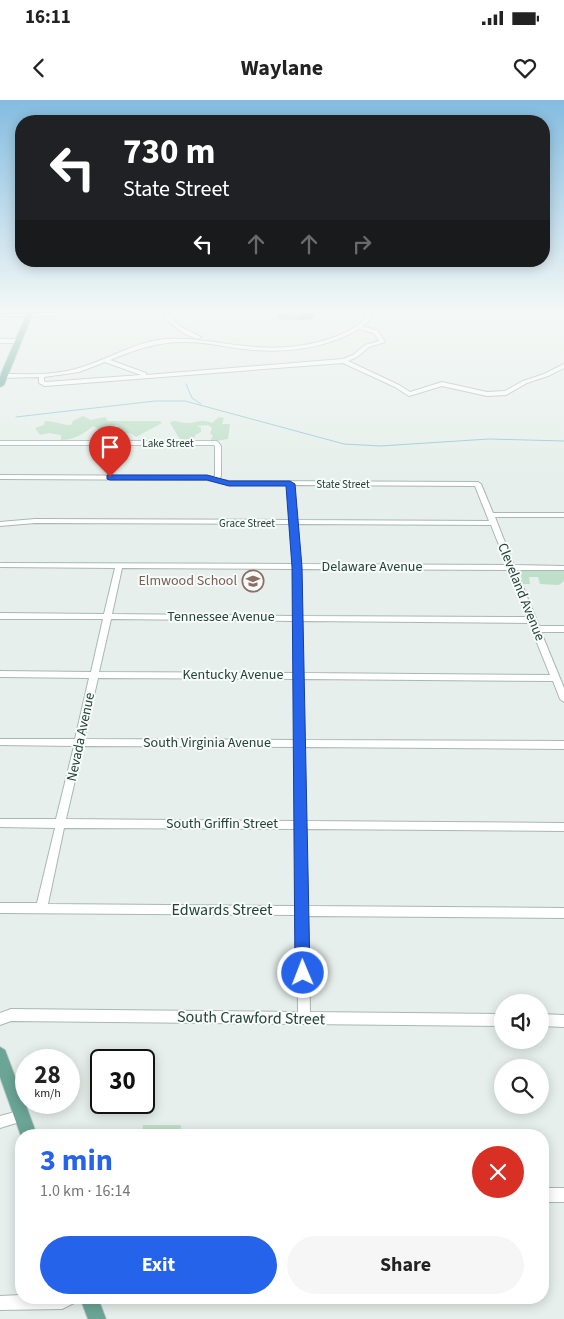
<!DOCTYPE html>
<meta charset="utf-8">
<style>
:root{--surface:#fff;--page:#f6f6f6;--text:#222;--muted:#767676;--accent:#2563eb}
body{margin:0;font-family:"Source Sans 3",sans-serif;background:var(--page);color:var(--text);height:100vh;display:flex;flex-direction:column;font-size:19px;white-space:nowrap}
*{box-sizing:border-box;margin:0}
p{font-size:16px;color:var(--muted)}
.icon{flex:none;width:28px;height:28px;fill:none;stroke:currentColor;stroke-width:2;stroke-linecap:round;stroke-linejoin:round}
.map{position:relative;flex:1;overflow:hidden}
.drawer{position:absolute;left:15px;top:1029px;width:534px;height:175px;display:flex;flex-direction:column;background:var(--surface);border-radius:20px;box-shadow:0 2px 12px #0003}
.drawer>*{flex:none}
.hud{position:absolute;left:15px;top:15px;width:535px;height:152px;border-radius:20px;box-shadow:0 2px 12px #0003;background:#202124;color:#fff;overflow:hidden}
.tools{position:absolute;left:494px;top:894px;display:grid;gap:10px}
.tools a{display:grid;place-items:center;width:55px;height:55px;border-radius:50%;background:var(--surface);box-shadow:0 2px 12px #0003;font-size:25px}
.speed{position:absolute;left:15px;top:949px;display:flex;gap:10px;font-size:25px;font-weight:700;text-align:center}
.speed>*{display:grid;place-content:center;width:65px;height:65px;border-radius:50%;background:var(--surface);box-shadow:0 2px 12px #0003;line-height:1}
.speed small{font-size:12px;font-weight:400}
.speed .limit{border:2px solid #111;border-radius:8px;background:#fff;color:#111}
.pin{position:absolute;display:grid;place-items:center;width:42px;height:42px;color:#fff;margin:-51px -21px;border-radius:50% 50% 50% 0;rotate:-45deg;box-shadow:0 0 5px #0007}
.pin .icon{rotate:45deg}
.me{position:absolute;width:55px;margin:-28px;rotate:359deg;stroke-linejoin:round;filter:drop-shadow(0 0 4px #0008)}
.turn{display:flex;align-items:center;gap:18px;height:105px;padding:0 25px;font-size:22px}
.turn .icon{width:65px;height:65px;stroke-width:2.5}
.turn b{display:block;font-size:35px;line-height:42px}
.lanes{display:flex;align-items:center;height:48px;padding:0 25px;background:#0003;justify-content:center;gap:25px;direction:ltr}
.lanes .off{opacity:.35}
.round{display:grid;place-items:center;flex:none;width:52px;height:52px;border-radius:26px;background:var(--page)}
.summary{display:flex;align-items:center;justify-content:space-between;height:85px;padding:0 25px}
h1{font-size:30px;font-weight:700;line-height:38px;color:var(--accent)}
.button{display:flex;gap:10px;margin-top:auto;padding:10px 25px}
.button a{flex:1;height:58px;border-radius:30px;background:var(--accent);color:#fff;font-size:20px;font-weight:700;line-height:58px;text-align:center}
.button a+a{background:var(--page);color:var(--text)}
.status{display:flex;justify-content:space-between;align-items:center;height:35px;padding:0 25px;background:var(--surface);direction:ltr}
.status svg{height:14px;fill:currentColor}
header{display:flex;justify-content:space-between;align-items:center;height:65px;padding:0 25px;background:var(--surface);font-size:22px;font-weight:700}
.map>svg:first-child{display:block}
</style>
<div class="status"><b>16:11</b><svg viewBox="0 0 49 12"><path d="M0 12V9h3v3zM5 12V6h3v6zM10 12V3h3v9zM15 12V0h3v12zM26 1h20v11H26zM47 4h2v5h-2z"/></svg></div>
<header><svg class="icon" aria-label="back" viewBox="0 0 24 24"><path d="M15 5l-7 7 7 7"/></svg>Waylane<svg class="icon" aria-label="heart" viewBox="0 0 24 24"><path d="M12 20l-8-8c-3-5 5-10 8-4 3-6 11-1 8 4z"/></svg></header>
<div class="map">
<svg width="564" height="1219" viewBox="0 0 564 1219">
<rect width="100%" height="100%" fill="#e6efeb"/>
<path fill="#bfe0c8" d="M83,316L91,320L105,317L108,321H160L162,323L136,337L130,333H117L118,325L110,326L108,334L93,326C84,334 73,340 61,340V335L49,333L40,335L35,328L44,325L45,321C55,321 61,325 71,325L73,321Z
M219,317L224,318L222,324H230L228,339L215,341L211,340L213,335L210,334L212,328L208,325L197,326L201,328V332L195,335L194,341H181L170,323L173,321C178,321 182,323 186,323C195,324 200,318 212,323Z
M520,471H564V481L559,485L540,484L538,477H529L530,484H523Z
M143,1025H181L180,1035H142Z"/>
<g fill="none" stroke-linecap="round" stroke-linejoin="round">
<path stroke="#8ec9d4" stroke-width="1" d="M186,284L192,298L201,304
M16,317L155,301H185L344,344L380,346L489,339L564,341"/>
<g stroke="#a8b8b2" stroke-width="2">
<path id="minor" d="M73,213L58,216H0V214Z
M162,213H167L181,227L201,237L198,239C182,234 172,226 162,213Z
M368,213H373L369,221L362,226L378,231L385,242L369,247L357,257L348,261L399,285L410,292L442,282L487,292L505,291L523,281L544,274L564,264V268L548,276L527,283L506,295L487,296L442,286L409,296L395,287L343,263L45,286L39,283V277L0,278V274C26,274 54,276 79,268C106,260 130,245 158,240C188,236 215,243 245,246C277,250 312,247 342,234C352,229 363,224 368,213ZM359,229L374,233L379,241L365,245L353,255L343,259L146,275V273L110,260C134,250 157,242 183,242C204,241 224,247 244,249C282,254 326,249 359,229ZM105,262L141,275L46,282L44,281V277L79,272Z
M0,239H18L21,241L18,243H0Z
M0,341H216L218,342L221,346V376L219,379L229,381L478,382L481,384L493,413H564V417H495L514,465L564,466V470H516L539,526H564V532H541L564,588V602L560,599L553,581L303,579L304,640L564,641V649L304,647L306,721L564,723V731L306,729L308,806L564,808V818L308,816L310,912L502,914V926L11,921L0,925V913L11,909L298,912L297,815L0,813V803H37L55,728L0,727V719H56L74,646L0,645V639H75L89,578L0,577V571L91,572L103,519H0V513L104,514L115,468L0,467V463L293,464L290,424L35,423L0,426V422L35,419L290,420L288,385H229L207,380L0,379V375L207,376L213,377L215,376V346L214,345H0ZM294,385L475,386L489,421L297,420ZM297,424L491,425L507,465L300,464ZM122,468L293,469L294,516L112,514ZM301,469L509,470L527,517L302,516ZM111,519L294,521V573L99,572ZM302,521L529,523L550,575L303,573ZM98,578L295,579V640L84,639ZM83,646L295,647L296,721L66,719ZM64,728L296,729L297,806L48,804Z
M540,914L564,915V927L540,926Z
M22,1010L26,1012L28,1016L26,1020L0,1028V1016Z
M542,1088H564V1102H542Z
M21,1195V1198H76L74,1203L62,1209L0,1210V1196Z"/>
</g>
<g stroke="#c2cac8" stroke-width="2">
<path id="major" d="M27,213H33L4,285L0,287V276Z
M0,947L5,950L37,1035L21,1036L0,977Z
M80,1198H98L106,1219H88Z"/>
</g>
<use href="#minor" fill="#fff" fill-rule="evenodd"/>
<use href="#major" fill="#6aa596" fill-rule="evenodd"/>
</g>
<path fill="#a1aea9" d="M277,213H314V218L300,220L277,219Z"/>
<path fill="#838d89" d="M300,213H314V218L300,220Z"/>
<linearGradient id="sky" x2="0" y2="1"><stop stop-color="#84bce0"/><stop offset="0.55" stop-color="#f4f8f6"/><stop offset="1" stop-color="#f4f8f6" stop-opacity="0"/></linearGradient>
<rect width="564" height="384" fill="url(#sky)"/>
<path fill="#2563eb" stroke="#184099" d="M107,375H207L229,381H290L295,384L302,467L310,873L308,878L303,880L297,878L295,873L292,467L286,386H229L207,380H110L107,379Z"/>
<defs>
<g id="school-ring" transform="scale(1.125)"><circle r="9.5" fill="#f7fbf9" stroke="#8d6e63" stroke-width="1.5"/><path d="M0-5L7-2L0 1L-7-2ZM-4 1L0 2.5L4 1V4Q0 6-4 4Z" fill="#8d6e63"/></g>
</defs>
<g fill-rule="evenodd">
<use href="#school-ring" x="253" y="481"/>
</g>
<g text-anchor="middle" dominant-baseline="central" stroke-width="4" stroke-linejoin="round" paint-order="stroke">
<g font-size="11" fill="#24423a" stroke="#f7fbf9">
<text x="168" y="343">Lake Street</text>
<text x="343" y="384">State Street</text>
<text x="247" y="423">Grace Street</text>
</g>
<g font-size="14" fill="#24423a" stroke="#f7fbf9">
<text x="372" y="467">Delaware Avenue</text>
<text transform="translate(521 492) rotate(68)">Cleveland Avenue</text>
<text x="221" y="517">Tennessee Avenue</text>
<text x="233" y="575">Kentucky Avenue</text>
<text transform="translate(81 637) rotate(-78)">Nevada Avenue</text>
<text x="207" y="643">South Virginia Avenue</text>
<text x="222" y="724">South Griffin Street</text>
</g>
<g font-size="14" fill="#785e54" stroke="#f7fbf9" text-anchor="end">
<text x="237" y="481">Elmwood School</text>
</g>
<g font-size="16" fill="#24423a" stroke="#f7fbf9">
<text x="222" y="810">Edwards Street</text>
<text transform="translate(251 918) rotate(1)">South Crawford Street</text>
</g>
</g>
</svg>
<div class="tools">
<a><svg class="icon" aria-label="sound" viewBox="0 0 24 24"><path d="M4 9h4l5-4v14l-5-4H4zM17 9q2 3 0 6"/></svg></a>
<a><svg class="icon" aria-label="search" viewBox="0 0 24 24"><circle cx="10" cy="10" r="6"/><path d="M15 15l6 6"/></svg></a>
</div>
<div class="speed"><div>28<small>km/h</small></div><div class="limit">30</div></div>
<div class="pin" style="left:110px;top:377px;background:#d93025"><svg class="icon" aria-label="arrive" viewBox="0 0 24 24"><path d="M6 21V4h12l-3 4 3 4H6"/></svg></div>
<svg class="me" style="left:303px;top:873px" viewBox="-20 -20 40 40"><circle r="17" fill="#2563eb" stroke="#fff" stroke-width="3"/><path d="M0-11L8 9 0 5-8 9z" fill="#fff"/></svg>
<div class="hud">
<div class="turn"><svg class="icon" aria-label="left" viewBox="0 0 24 24"><path d="M17 20v-9H6M10 6l-5 5 5 5"/></svg><div><b>730 m</b>State Street</div></div>
<div class="lanes"><svg class="icon" aria-label="left" viewBox="0 0 24 24"><path d="M17 20v-9H6M10 6l-5 5 5 5"/></svg><svg class="icon off" aria-label="ahead" viewBox="0 0 24 24"><path d="M12 20V5M6 11l6-6 6 6"/></svg><svg class="icon off" aria-label="ahead" viewBox="0 0 24 24"><path d="M12 20V5M6 11l6-6 6 6"/></svg><svg class="icon off" aria-label="right" viewBox="0 0 24 24"><path d="M7 20v-9h11M14 6l5 5-5 5"/></svg></div>
</div>
<section class="drawer">
<div class="summary"><div><h1>3 min</h1><p>1.0 km · 16:14</p></div><a class="round" style="background:#d93025;color:#fff"><svg class="icon" aria-label="close" viewBox="0 0 24 24"><path d="M6 6l12 12M18 6L6 18"/></svg></a></div>
<div class="button"><a>Exit</a><a>Share</a></div>
</section>
</div>
